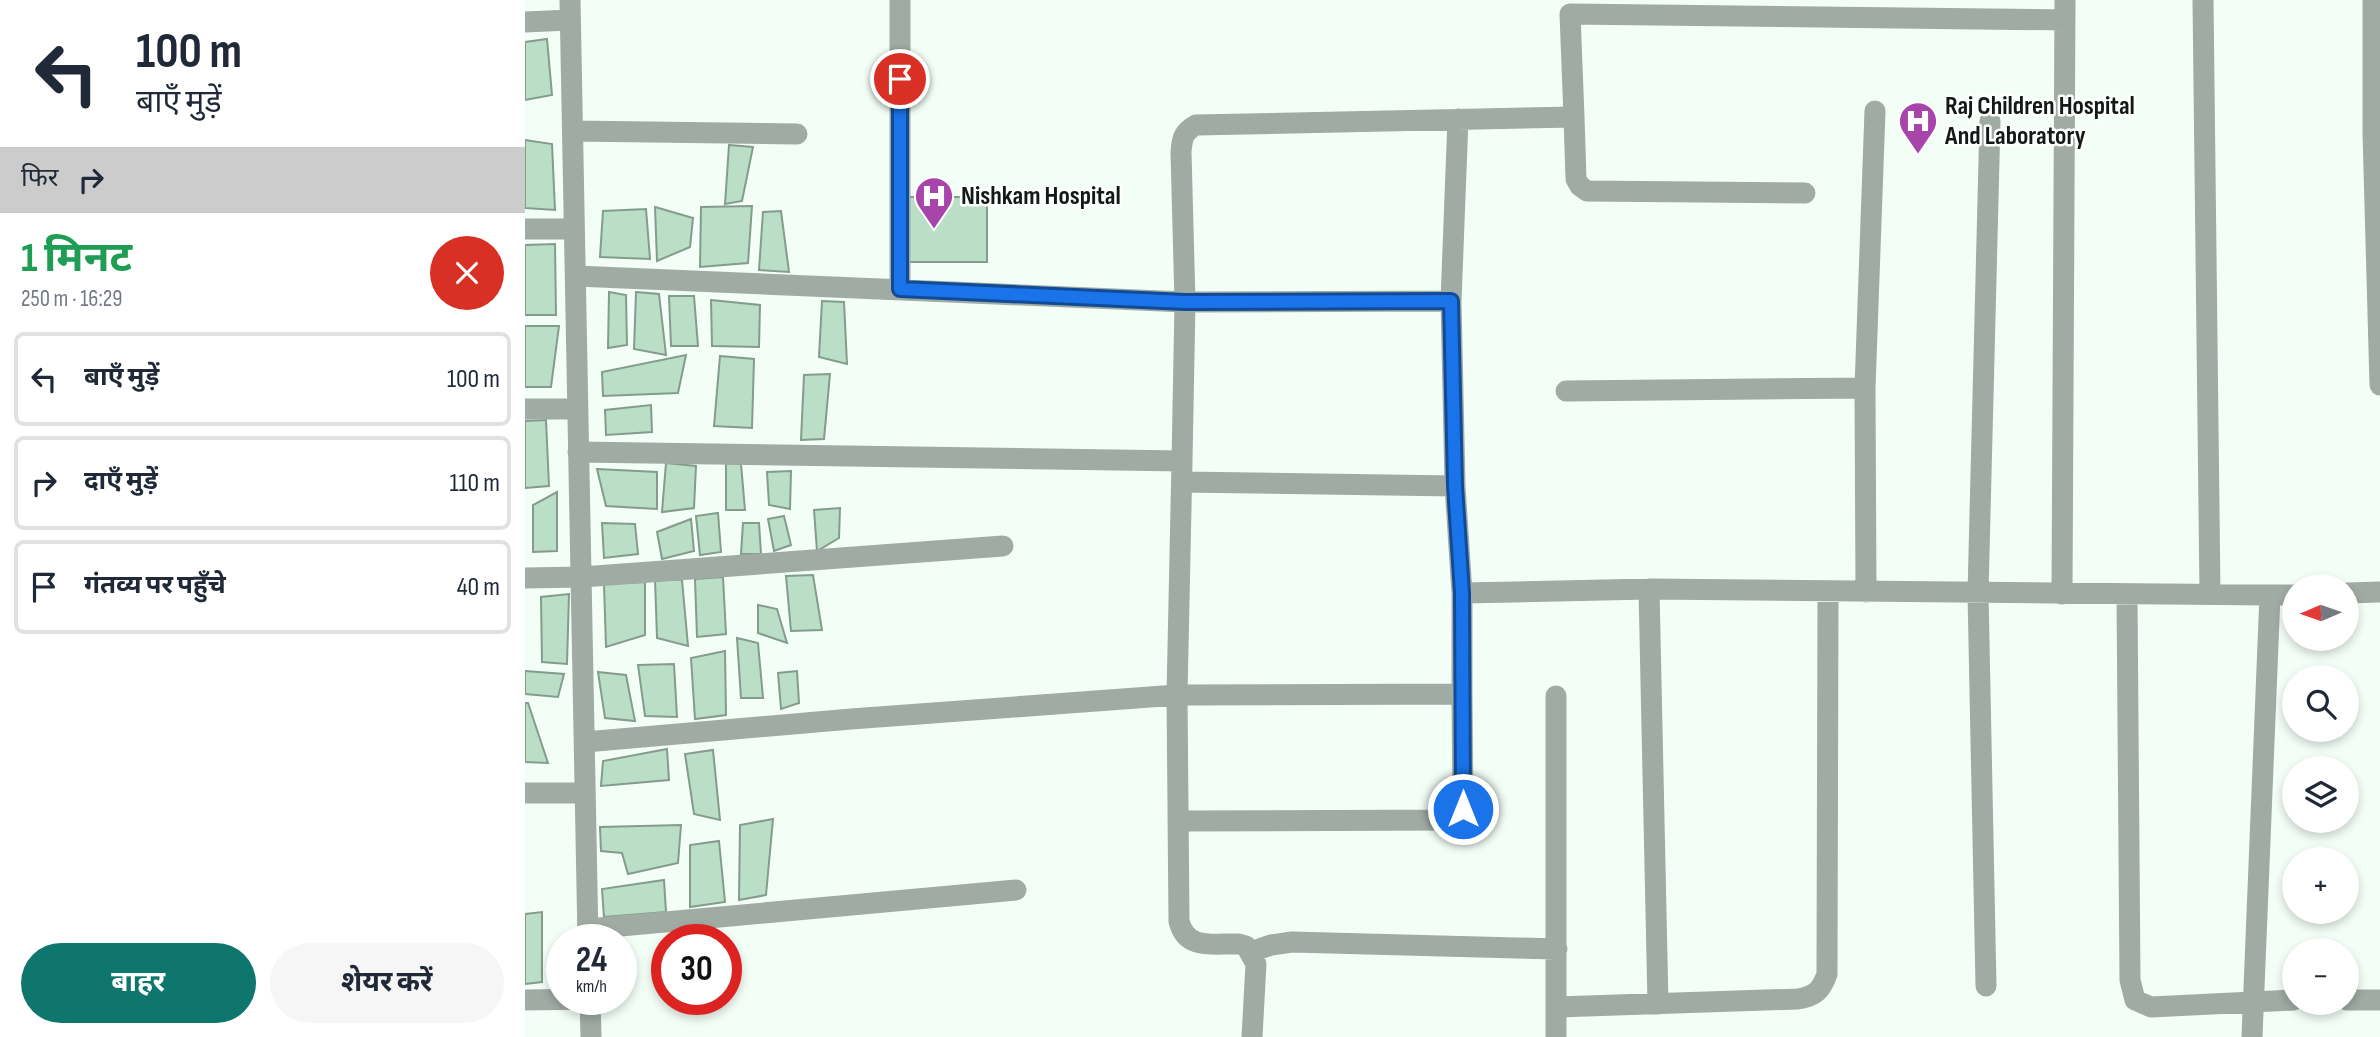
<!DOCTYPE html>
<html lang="hi">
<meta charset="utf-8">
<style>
:root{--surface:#fff;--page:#f6f6f7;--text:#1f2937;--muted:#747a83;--line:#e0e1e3;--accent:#0f766e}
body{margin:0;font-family:"Sofia Sans Condensed","Noto Sans Devanagari",sans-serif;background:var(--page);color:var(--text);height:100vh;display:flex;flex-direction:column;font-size:26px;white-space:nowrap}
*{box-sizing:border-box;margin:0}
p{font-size:23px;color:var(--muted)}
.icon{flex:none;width:38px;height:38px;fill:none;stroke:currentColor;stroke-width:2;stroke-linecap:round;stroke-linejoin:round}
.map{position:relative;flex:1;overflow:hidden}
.side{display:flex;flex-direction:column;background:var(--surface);width:525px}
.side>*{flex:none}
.top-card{background:#fff;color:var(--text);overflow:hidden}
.needle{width:46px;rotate:268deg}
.buttons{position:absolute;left:1757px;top:574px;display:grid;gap:14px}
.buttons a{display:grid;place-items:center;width:77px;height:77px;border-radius:50%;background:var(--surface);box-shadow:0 4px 10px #0003;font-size:35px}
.speed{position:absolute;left:21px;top:924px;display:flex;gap:14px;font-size:35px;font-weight:700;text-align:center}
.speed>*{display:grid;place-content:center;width:91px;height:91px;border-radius:50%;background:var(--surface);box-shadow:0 4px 10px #0003;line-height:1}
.speed small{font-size:18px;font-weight:400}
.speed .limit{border:10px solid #d22;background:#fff;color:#111}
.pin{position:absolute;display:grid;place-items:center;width:60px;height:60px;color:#fff;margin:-30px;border:4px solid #fff;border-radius:50%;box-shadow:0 2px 7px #0007}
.me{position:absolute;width:77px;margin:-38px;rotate:0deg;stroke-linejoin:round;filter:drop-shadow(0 0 5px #0008)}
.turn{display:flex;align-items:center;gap:24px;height:147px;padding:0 21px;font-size:32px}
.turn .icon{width:91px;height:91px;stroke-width:2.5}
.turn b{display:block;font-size:49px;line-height:60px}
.then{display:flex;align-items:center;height:66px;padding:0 21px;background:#0003;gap:14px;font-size:26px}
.round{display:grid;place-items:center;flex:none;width:74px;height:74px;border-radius:37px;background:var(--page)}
.summary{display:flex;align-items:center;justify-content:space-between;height:119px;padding:0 21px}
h1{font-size:42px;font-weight:700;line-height:52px;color:#1e9e55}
.primary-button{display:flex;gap:14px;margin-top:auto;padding:14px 21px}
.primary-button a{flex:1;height:80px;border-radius:42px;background:var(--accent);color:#fff;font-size:28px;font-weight:700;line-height:80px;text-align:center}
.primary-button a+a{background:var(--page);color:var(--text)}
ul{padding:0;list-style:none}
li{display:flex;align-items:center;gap:21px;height:94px;margin:0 14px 10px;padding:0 7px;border:4px solid var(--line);border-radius:10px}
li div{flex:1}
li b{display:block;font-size:26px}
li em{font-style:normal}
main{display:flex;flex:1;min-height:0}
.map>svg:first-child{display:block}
</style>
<main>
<section class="side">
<div class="top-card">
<div class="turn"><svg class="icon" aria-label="left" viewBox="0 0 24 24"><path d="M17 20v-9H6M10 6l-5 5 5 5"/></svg><div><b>100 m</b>बाएँ मुड़ें</div></div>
<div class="then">फिर<svg class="icon" aria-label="right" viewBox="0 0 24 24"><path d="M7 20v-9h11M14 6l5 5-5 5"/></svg></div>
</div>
<div class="summary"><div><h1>1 मिनट</h1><p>250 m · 16:29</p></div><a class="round" style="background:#d93025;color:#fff"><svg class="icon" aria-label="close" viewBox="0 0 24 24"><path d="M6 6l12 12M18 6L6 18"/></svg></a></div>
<ul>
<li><svg class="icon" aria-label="left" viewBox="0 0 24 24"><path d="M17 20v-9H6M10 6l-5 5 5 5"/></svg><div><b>बाएँ मुड़ें</b></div><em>100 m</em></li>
<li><svg class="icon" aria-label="right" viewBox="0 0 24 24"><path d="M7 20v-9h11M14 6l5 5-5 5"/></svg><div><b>दाएँ मुड़ें</b></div><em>110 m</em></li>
<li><svg class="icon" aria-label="arrive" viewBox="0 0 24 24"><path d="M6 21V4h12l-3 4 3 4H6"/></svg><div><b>गंतव्य पर पहुँचे</b></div><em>40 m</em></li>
</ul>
<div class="primary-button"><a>बाहर</a><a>शेयर करें</a></div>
</section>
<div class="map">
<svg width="1855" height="1037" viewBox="0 0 1855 1037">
<rect width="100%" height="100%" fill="#f3fef7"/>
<path fill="#badfc6" stroke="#839c8b" stroke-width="2" d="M22,39L27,95L0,100V42Z
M0,140L27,144L30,210L0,208Z
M204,145L228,147L217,201L200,204Z
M381,197H462V262H382Z
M227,206L223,263L175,267L176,207Z
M130,207L168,218L165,247L132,261Z
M121,209L125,259L75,257L78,211Z
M256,211L264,272L234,270L238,212Z
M30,244L31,315H0V245Z
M84,292L101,295L102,345L83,348Z
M111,292L134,294L141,355L109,349Z
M144,296H169L173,346H146Z
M186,300L235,305L234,347L187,346Z
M297,301L319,302L322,364L294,357Z
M0,326H34L26,387H0Z
M161,355L153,393L78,396L77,372Z
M195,356L229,359L227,428L189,426Z
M305,374L299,439L276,440L279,375Z
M126,405L127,432L81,435L80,410Z
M21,420L24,486L0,488V421Z
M141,463L171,466L169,508L137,512Z
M201,463L216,464L220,510H201Z
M72,469L132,472V509L81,506Z
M266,471L265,509L244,505L242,472Z
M32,492V551L8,552V505Z
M315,508L314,538L292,551L289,510Z
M193,513L196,552L175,555L171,516Z
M259,516L266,545L249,551L243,519Z
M166,519L169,551L137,559L132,532Z
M77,523L110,524L113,554L79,558Z
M218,523H234L236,554H216Z
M288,575L297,630L266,631L261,576Z
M198,577L201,634L172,637L170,579Z
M130,579L157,580L163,646L132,638Z
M120,582V635L81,647L79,584Z
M44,594L42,664L17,662L16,597Z
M233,605L252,609L262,643L233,633Z
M212,638L233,643L238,698H216Z
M200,651L201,715L170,719L166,658Z
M149,664L152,717L120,716L113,665Z
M0,671L39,674L33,697L0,694Z
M272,671L274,703L256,709L253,673Z
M73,672L101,675L110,721L80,718Z
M0,703H3L23,763L0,762Z
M142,749L144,780L76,786L78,761Z
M188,750L195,820L169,814L160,754Z
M248,819L241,895L214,900L215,825Z
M156,825L153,863L103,874L97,853L76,851L75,827Z
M194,841L200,902L165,907V845Z
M139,880L141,912L79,917L77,889Z
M17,912V982L0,984V914Z"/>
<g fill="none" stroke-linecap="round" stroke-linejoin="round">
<path stroke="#a0aba4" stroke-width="21" d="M45,0L63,940
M375,0V289
M1678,0L1685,594
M1848,0V133L1855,385
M0,22L45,20
M1049,117L1045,14L1540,20
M48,131L272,134
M0,229H49
M51,276L660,302L926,301
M1340,388L1341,592
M1041,391L1340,388L1350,111
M0,409H52
M53,452L657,461L652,695L326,719L60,742
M657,461L660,302L656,152C657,139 658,132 671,125L1049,117L1051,179L1055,186L1062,191L1280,193
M657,482L930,486L937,593
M930,486L926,301L933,119
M0,578L57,577L478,546
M1124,589L1133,1004
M1822,593L1855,592
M1537,594L1540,0
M1602,595L1605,980L1610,1000L1626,1007L1769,1000
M1745,595H1769
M0,793H60
M653,821L928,820L934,817L938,809L937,694
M63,929L491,890
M726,952L746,945L767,942L1032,949
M1461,986L1453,593L1465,121
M0,1000L65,999L66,1037
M1822,1000H1855
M1032,1007L1273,999C1290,996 1296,991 1302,974L1303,591
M727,1037L731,964L721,946L714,944C689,943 661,951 654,921L652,695L937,694V593L1124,589L1745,595L1727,1037
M1031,1037V696"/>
</g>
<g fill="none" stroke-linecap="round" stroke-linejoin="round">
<g stroke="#114b97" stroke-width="18">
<path id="route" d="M375,79V289L660,302L926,301L930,486L937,593L938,809"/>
</g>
<use href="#route" stroke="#1a73e8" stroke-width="12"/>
</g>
<defs>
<g id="hospital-pin" transform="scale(2.0125)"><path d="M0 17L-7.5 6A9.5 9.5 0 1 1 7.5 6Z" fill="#a745ab" stroke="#fff"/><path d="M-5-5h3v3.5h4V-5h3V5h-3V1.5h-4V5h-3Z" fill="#fff"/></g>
</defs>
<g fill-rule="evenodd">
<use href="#hospital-pin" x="1393" y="121"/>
<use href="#hospital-pin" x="409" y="196"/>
</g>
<g text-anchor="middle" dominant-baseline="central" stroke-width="5" stroke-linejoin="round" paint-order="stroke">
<g font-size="26" font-weight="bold" fill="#111a14" stroke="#fff" text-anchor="start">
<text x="1420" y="106">Raj Children Hospital<tspan x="1420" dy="30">And Laboratory</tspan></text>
<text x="436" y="196">Nishkam Hospital</text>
</g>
</g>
</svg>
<div class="buttons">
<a><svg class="needle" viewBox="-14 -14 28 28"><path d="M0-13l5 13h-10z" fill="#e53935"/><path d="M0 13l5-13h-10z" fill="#747a83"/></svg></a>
<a><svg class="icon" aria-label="search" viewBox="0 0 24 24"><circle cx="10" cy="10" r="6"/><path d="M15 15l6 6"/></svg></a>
<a><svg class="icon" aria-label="layers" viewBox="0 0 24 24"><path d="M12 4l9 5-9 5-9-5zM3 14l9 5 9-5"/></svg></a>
<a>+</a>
<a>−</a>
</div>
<div class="speed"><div>24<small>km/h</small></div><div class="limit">30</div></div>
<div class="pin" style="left:375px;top:79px;background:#d93025"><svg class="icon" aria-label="arrive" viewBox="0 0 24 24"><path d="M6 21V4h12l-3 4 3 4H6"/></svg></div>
<svg class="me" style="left:938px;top:809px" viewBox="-20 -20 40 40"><circle r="17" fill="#1a73e8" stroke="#fff" stroke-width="3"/><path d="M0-11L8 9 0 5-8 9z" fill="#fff"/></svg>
</div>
</main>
